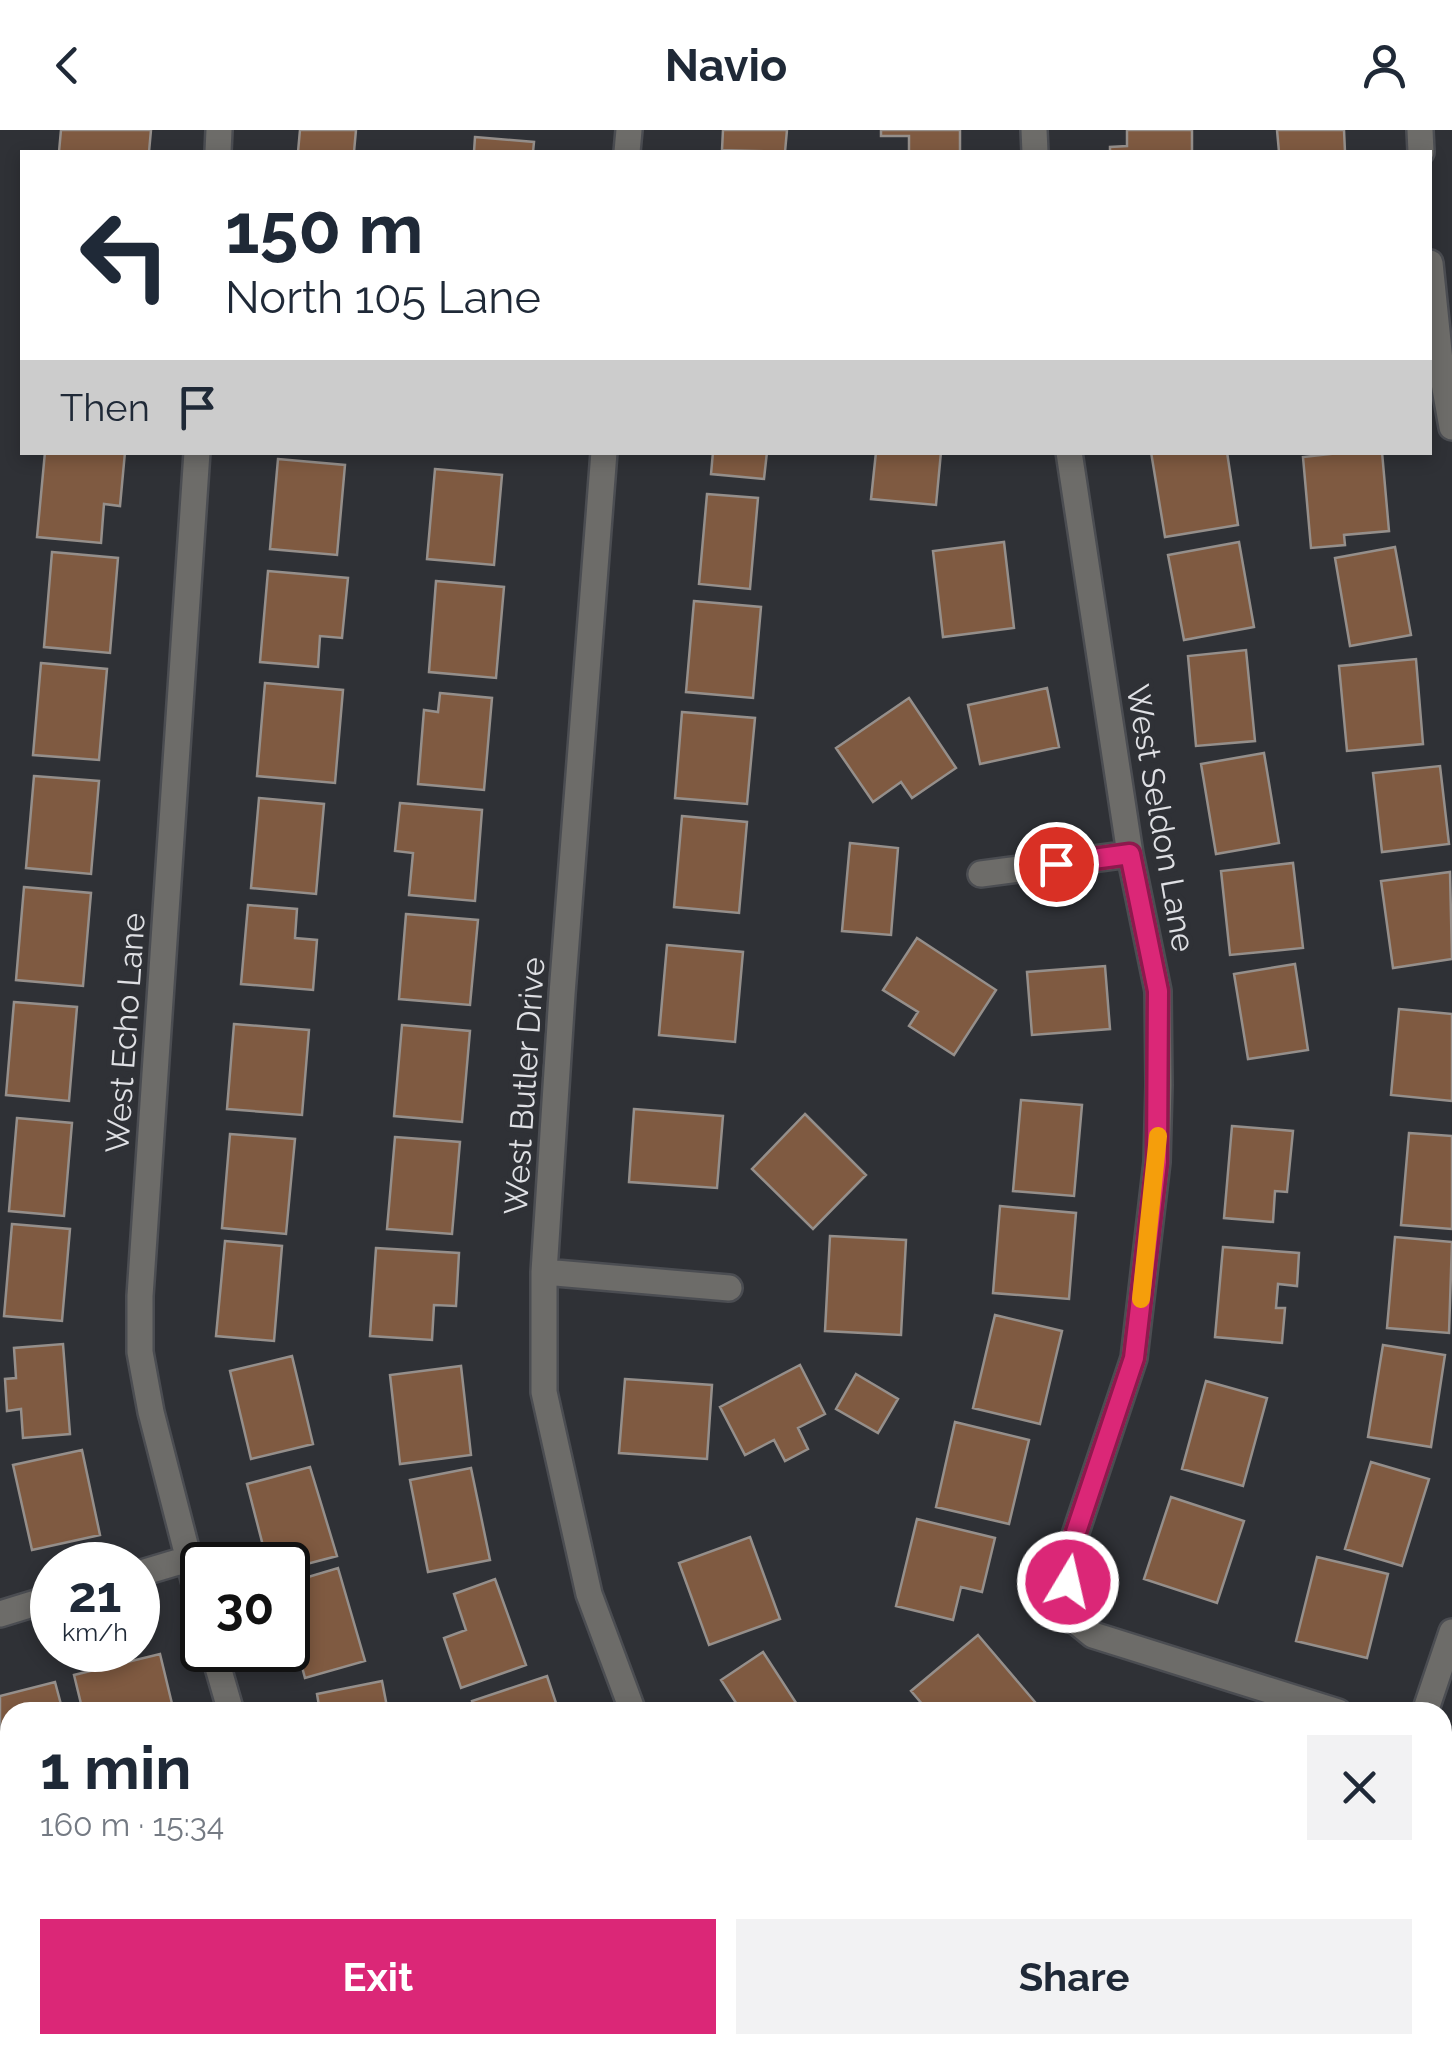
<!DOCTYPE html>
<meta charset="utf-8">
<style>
:root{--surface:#fff;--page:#f2f2f3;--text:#1f2937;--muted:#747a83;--accent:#db2777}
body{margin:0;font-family:Raleway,sans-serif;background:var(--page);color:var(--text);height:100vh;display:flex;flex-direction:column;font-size:38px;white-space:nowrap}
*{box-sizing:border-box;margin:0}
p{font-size:32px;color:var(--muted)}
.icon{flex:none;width:55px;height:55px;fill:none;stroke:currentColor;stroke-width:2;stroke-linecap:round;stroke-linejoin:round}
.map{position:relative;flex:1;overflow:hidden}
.details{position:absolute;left:0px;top:1572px;width:1452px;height:352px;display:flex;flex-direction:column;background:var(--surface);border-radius:30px 30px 0 0;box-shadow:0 5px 15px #0003}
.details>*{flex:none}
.top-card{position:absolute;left:20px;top:20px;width:1412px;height:305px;border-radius:0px;box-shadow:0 5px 15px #0003;background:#fff;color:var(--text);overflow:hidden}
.speed{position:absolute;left:30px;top:1412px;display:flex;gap:20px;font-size:50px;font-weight:700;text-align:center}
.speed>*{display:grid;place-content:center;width:130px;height:130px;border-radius:50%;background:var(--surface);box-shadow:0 5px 15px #0003;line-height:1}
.speed small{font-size:25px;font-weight:400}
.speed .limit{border:5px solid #111;border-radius:15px;background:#fff;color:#111}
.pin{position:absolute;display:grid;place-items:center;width:85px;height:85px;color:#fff;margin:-42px;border:5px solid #fff;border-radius:50%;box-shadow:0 2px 10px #0007}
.me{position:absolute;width:110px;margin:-55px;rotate:9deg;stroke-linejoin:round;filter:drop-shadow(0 0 8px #0008)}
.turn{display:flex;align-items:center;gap:35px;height:210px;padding:0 40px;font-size:45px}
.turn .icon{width:130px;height:130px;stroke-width:2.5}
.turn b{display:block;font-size:70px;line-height:85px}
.then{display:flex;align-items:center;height:95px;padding:0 40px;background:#0003;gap:20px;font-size:38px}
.round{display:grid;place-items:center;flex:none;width:105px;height:105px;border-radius:0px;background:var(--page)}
.headline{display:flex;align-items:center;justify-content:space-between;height:170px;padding:0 40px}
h1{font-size:60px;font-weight:700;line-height:75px}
.cta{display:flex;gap:20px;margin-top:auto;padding:20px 40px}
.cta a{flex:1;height:115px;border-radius:0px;background:var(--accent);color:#fff;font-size:40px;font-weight:700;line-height:115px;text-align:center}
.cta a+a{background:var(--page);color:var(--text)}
header{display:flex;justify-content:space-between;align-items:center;height:130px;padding:0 40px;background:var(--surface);font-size:45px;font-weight:700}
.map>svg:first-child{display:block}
</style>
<header><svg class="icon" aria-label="back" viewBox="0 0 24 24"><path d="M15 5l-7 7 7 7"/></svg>Navio<svg class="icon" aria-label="person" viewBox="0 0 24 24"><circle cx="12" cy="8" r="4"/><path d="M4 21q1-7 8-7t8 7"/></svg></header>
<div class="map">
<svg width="1452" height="1924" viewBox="0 0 1452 1924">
<rect width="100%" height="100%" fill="#2f3136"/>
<path fill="#7f5a41" stroke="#958f8b" stroke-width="2.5" d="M61,0H151L149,22H59Z
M300,0H356L354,22H298Z
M723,0H787L785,22L722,20Z
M881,0H960V22H909V6H881Z
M1127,0H1192V22H1110V17L1127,16Z
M1277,0H1344L1345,22H1279Z
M475,7L534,12L533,22H474Z
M45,322H125L120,376L104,374L101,413L37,407Z
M713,322H767L764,349L711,344Z
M876,322H941L936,375L871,369Z
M1151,322H1227L1238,395L1165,407Z
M1348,322H1382L1389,401L1344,405L1345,415L1311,418L1303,327Z
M278,329L345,335L337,425L270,419Z
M435,339L502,345L494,435L427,429Z
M707,364L758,368L750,459L699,454Z
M1004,412L1014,498L943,507L933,421Z
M1239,412L1254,497L1184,510L1168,425Z
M1395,417L1411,505L1350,516L1335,428Z
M52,422L118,428L110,523L44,517Z
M268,441L348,448L342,508L320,506L318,537L260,532Z
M436,451L504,457L496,548L429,542Z
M694,471L761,477L753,568L686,562Z
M1246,520L1255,611L1196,616L1188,526Z
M1416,529L1423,614L1347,621L1339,536Z
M41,533L107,539L99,630L33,625Z
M265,553L343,560L335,653L257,646Z
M1047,558L1059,617L980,634L968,575Z
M440,563L492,568L484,660L418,654L424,580L438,582Z
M909,568L956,638L912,668L901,652L873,672L836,618Z
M682,582L755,588L747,674L675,668Z
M1264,623L1279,713L1216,724L1201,634Z
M1440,636L1449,714L1382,722L1373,643Z
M34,646L99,651L91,744L26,738Z
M259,668L324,674L316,764L251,758Z
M400,673L482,680L475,771L409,765L413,723L395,721Z
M682,686L747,692L739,783L674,777Z
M850,713L898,718L891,805L842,801Z
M1293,733L1303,818L1230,825L1221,741Z
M1450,742L1452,829L1393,838L1381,751Z
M24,757L91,763L83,856L16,850Z
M248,775L297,779L295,808L317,810L313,860L241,854Z
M406,784L478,790L470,875L399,869Z
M917,808L996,860L954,925L909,896L918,882L883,860Z
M667,815L743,822L735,912L659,905Z
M1295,834L1308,920L1248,929L1234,844Z
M1105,836L1110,899L1032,905L1027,842Z
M14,872L77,877L69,971L6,965Z
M1399,879L1452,884V971L1391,965Z
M234,894L309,900L302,985L227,979Z
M402,895L470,901L462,992L394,986Z
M1021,970L1082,975L1074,1066L1013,1061Z
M634,979L723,986L717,1058L629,1052Z
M805,984L866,1045L813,1099L752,1039Z
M17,988L72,993L64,1086L9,1081Z
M1232,996L1293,1001L1287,1062L1275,1061L1273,1092L1224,1088Z
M1409,1003L1452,1006V1099L1401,1095Z
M230,1004L295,1009L286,1104L222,1098Z
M395,1007L460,1012L452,1104L387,1099Z
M1000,1076L1076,1083L1069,1169L993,1163Z
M12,1094L70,1099L62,1191L4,1186Z
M830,1106L906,1110L901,1205L825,1201Z
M1395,1107L1452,1112L1449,1203L1387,1198Z
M225,1111L282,1116L274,1211L216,1206Z
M1223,1117L1299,1123L1297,1156L1278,1154L1276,1178H1285L1282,1213L1215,1207Z
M376,1118L459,1123L456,1176L434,1175L432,1210L370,1206Z
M995,1185L1062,1201L1040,1294L973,1278Z
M63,1214L70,1304L23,1308L21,1279L7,1281L5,1249L16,1248L14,1218Z
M1383,1215L1445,1225L1431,1317L1368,1307Z
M292,1226L313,1314L251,1329L230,1241Z
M800,1235L825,1284L798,1298L808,1319L785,1331L774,1310L745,1325L720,1277Z
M461,1236L471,1325L400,1334L390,1245Z
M856,1244L898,1269L878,1303L836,1279Z
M625,1249L712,1255L707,1329L619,1323Z
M1206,1251L1267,1268L1243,1356L1182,1339Z
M955,1292L1029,1310L1009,1394L936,1377Z
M82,1320L100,1405L32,1420L13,1335Z
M1371,1332L1429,1349L1402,1436L1345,1419Z
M310,1337L337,1426L288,1439V1435H268L247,1354Z
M471,1338L490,1430L428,1442L410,1350Z
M1171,1367L1244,1391L1217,1473L1144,1449Z
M917,1389L995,1408L982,1462L961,1457L953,1490L896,1476Z
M750,1407L780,1489L709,1515L679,1433Z
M1317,1427L1388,1444L1367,1528L1296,1511Z
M338,1438L365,1531L305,1548L288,1485V1453Z
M495,1449L526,1535L461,1558L444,1508L466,1500L454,1464Z
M978,1505L1035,1572L1023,1582H929L911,1561Z
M763,1522L802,1582H742L721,1550Z
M160,1524L174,1582H83L74,1545Z
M547,1546L559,1582H475L472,1571Z
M382,1551L388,1582H320L317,1564Z
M55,1552L63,1582H10V1640L0,1642V1566Z
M10,1756V1815L0,1799V1763Z
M1452,1770V1812L1444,1811Z
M0,1860L10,1862L0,1910Z
M1452,1868V1924H1426L1427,1915H1442V1887H1450Z
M803,1915H853L857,1924H780Z
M1212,1915H1302L1301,1924Z"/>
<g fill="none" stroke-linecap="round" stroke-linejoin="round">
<g stroke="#4b4d52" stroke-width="30">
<path id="street" d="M1034,0L1035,22
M1420,0L1421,22
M218,22L219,0
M627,22L629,0
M1430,133L1440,231L1452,297
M197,322L140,1166V1222L151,1282L202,1481
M604,322L562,864L544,1142V1262L589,1464L633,1582
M1069,322L1130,724L1158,861L1159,955L1157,1032L1134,1228L1070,1420L1066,1483L1093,1505L1338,1582
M981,744L1130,724
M544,1142L729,1158
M138,1444L188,1429
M0,1484L52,1468
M213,1520L231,1582
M1425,1582L1452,1502
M972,1915L987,1924
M119,1921L185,1924
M284,1924V1915
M621,1924L641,1915
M1354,1924L1355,1915"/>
</g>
<use href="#street" stroke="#6d6c69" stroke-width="25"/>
</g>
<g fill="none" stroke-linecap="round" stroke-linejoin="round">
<g stroke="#8e194d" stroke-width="25">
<path id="route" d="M1056,734L1130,724L1158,861L1157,1032L1134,1228L1070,1420L1068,1452"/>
</g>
<use href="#route" stroke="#db2777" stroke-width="18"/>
<path stroke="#f59e0b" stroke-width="18" d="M1141,1169L1158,1006"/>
</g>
<g text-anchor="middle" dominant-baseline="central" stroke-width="10" stroke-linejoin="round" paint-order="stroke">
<g font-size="32" fill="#dfe0e4" stroke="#2f3136">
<text transform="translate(1161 688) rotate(80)">West Seldon Lane</text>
<text transform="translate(125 903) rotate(-86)">West Echo Lane</text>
<text transform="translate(524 956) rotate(-86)">West Butler Drive</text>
</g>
</g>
</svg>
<div class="speed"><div>21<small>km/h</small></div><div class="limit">30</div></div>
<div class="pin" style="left:1056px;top:734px;background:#d93025"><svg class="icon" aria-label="arrive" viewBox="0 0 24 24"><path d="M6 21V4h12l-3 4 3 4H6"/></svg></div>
<svg class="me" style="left:1068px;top:1452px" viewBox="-20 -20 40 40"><circle r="17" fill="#db2777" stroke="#fff" stroke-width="3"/><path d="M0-11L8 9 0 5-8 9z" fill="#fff"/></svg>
<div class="top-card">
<div class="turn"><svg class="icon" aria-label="left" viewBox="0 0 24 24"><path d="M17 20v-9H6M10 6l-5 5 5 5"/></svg><div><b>150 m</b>North 105 Lane</div></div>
<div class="then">Then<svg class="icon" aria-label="arrive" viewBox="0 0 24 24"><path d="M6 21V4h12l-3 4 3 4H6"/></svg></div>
</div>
<section class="details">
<div class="headline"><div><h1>1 min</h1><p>160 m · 15:34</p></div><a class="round"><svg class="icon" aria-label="close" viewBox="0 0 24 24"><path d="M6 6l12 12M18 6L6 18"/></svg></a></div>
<div class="cta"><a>Exit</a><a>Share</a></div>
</section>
</div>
